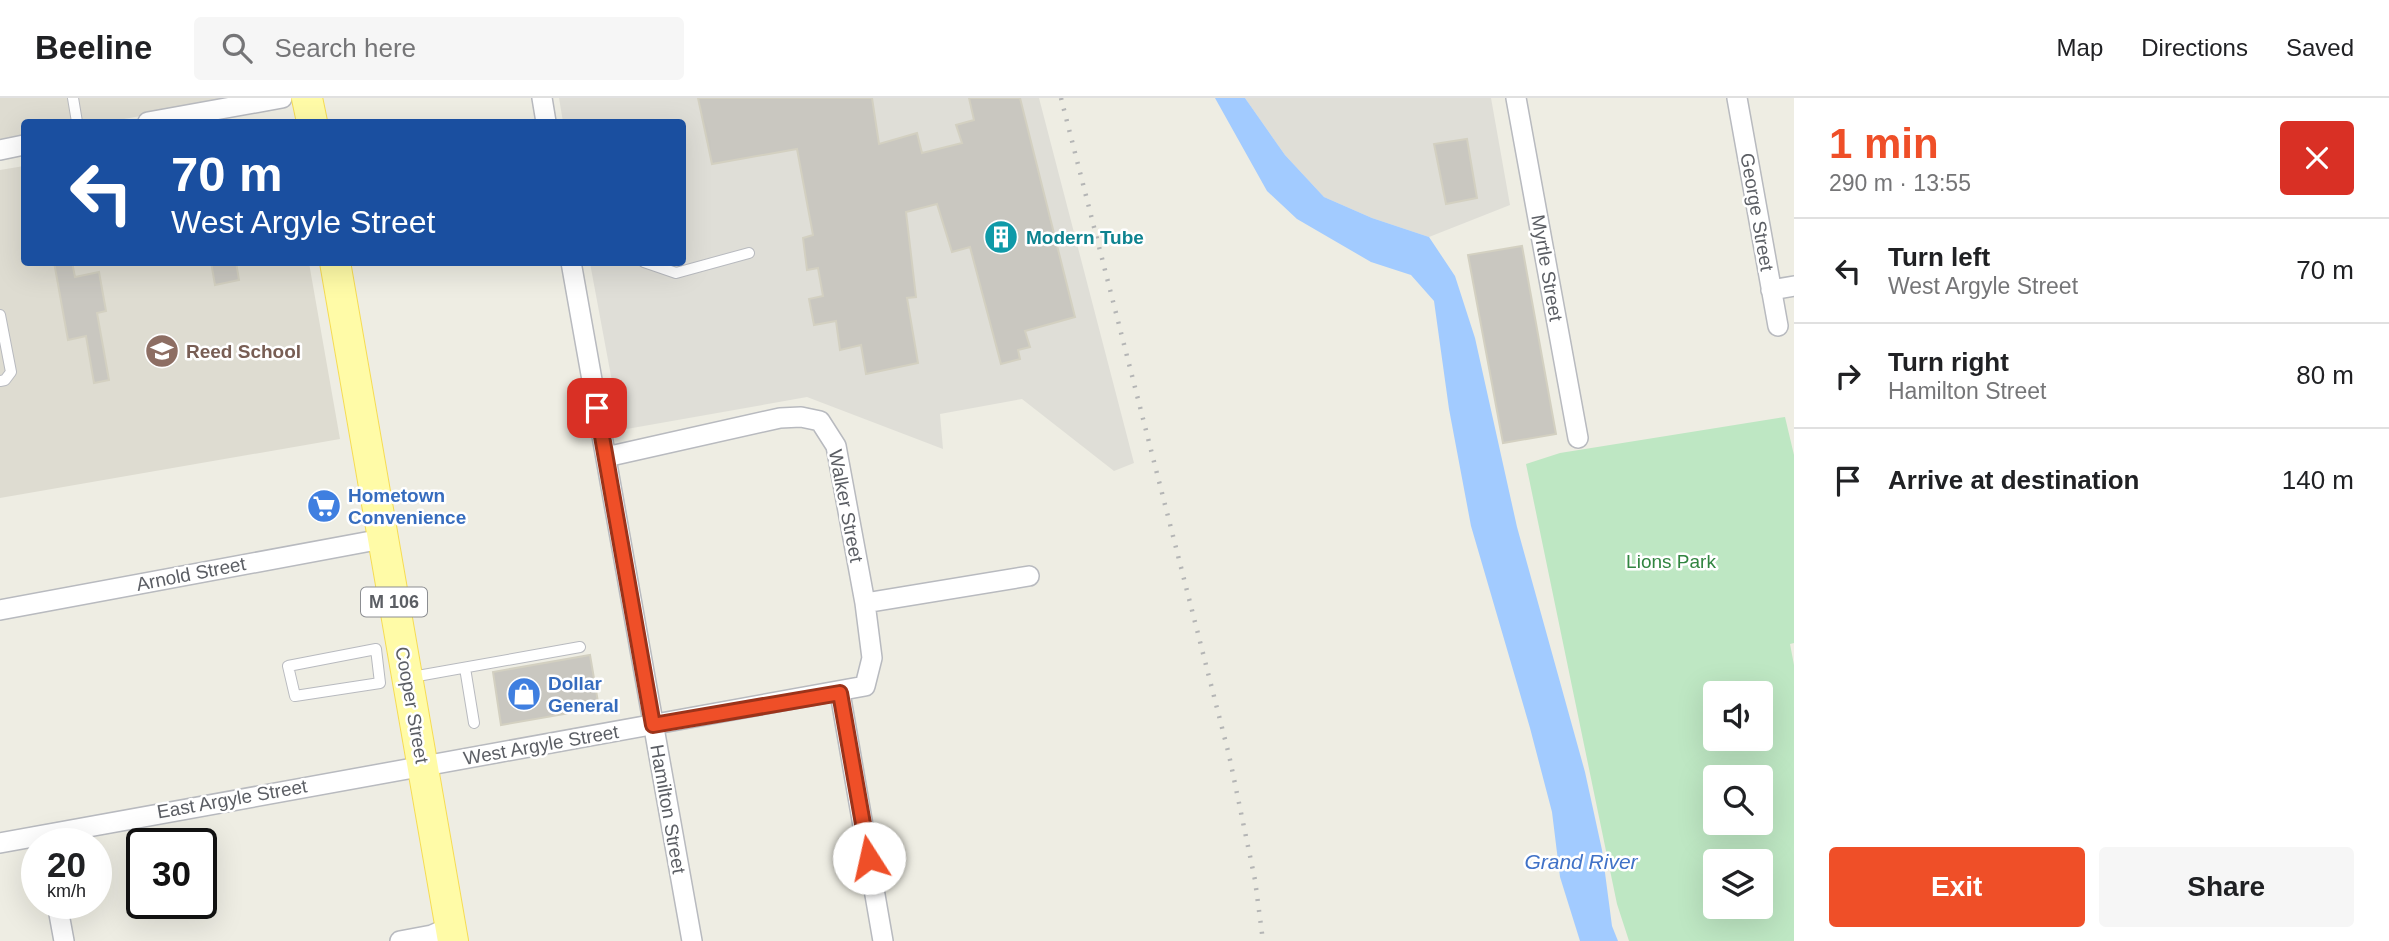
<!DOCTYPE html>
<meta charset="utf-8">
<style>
:root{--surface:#fff;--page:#f6f6f6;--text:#202124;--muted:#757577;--line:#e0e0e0;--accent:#ef4f28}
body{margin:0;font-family:Arial,sans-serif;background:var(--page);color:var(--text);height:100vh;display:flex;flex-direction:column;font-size:26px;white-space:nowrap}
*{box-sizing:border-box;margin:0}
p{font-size:23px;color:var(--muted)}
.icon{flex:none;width:38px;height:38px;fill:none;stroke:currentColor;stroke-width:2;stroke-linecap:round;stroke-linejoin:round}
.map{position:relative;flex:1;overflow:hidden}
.panel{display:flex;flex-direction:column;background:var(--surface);width:595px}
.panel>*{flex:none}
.guide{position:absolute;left:21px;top:21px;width:665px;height:147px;border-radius:7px;box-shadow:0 7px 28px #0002;background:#1a4fa0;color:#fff;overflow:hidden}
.buttons{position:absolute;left:1703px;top:583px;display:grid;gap:14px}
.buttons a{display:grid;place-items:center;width:70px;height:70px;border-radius:7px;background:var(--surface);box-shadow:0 7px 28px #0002;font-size:35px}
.speed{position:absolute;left:21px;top:730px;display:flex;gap:14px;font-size:35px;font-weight:700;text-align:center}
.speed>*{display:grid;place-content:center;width:91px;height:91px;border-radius:50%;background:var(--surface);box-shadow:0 7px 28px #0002;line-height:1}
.speed small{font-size:18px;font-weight:400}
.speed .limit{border:4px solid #111;border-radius:10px;background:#fff;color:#111}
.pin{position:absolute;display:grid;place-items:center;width:60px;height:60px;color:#fff;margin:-30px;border-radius:14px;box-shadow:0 4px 10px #0006}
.me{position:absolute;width:77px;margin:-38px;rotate:350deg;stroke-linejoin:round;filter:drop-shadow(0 0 5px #0008)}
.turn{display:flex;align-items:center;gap:24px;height:147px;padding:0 35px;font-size:32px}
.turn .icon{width:91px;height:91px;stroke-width:2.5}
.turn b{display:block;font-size:49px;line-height:60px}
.round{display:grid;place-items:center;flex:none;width:74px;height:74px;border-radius:7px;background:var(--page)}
.summary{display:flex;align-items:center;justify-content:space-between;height:119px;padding:0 35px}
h1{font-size:42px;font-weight:700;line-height:52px;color:var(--accent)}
.cta{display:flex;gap:14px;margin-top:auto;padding:14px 35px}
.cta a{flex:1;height:80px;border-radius:7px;background:var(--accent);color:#fff;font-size:28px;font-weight:700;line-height:80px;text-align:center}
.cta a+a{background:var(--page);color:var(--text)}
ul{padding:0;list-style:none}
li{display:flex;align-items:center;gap:21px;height:105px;padding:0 35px;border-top:2px solid var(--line)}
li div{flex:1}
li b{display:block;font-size:26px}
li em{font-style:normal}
header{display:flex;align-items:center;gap:42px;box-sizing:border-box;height:98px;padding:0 35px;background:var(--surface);border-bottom:2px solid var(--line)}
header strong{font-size:33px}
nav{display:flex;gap:38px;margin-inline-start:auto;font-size:24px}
.search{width:490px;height:63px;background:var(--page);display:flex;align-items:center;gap:18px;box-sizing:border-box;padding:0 24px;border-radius:7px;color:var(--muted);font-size:26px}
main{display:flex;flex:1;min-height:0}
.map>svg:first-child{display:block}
</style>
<header>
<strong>Beeline</strong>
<div class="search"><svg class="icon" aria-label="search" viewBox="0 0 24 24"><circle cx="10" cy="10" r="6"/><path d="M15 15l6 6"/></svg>Search here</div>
<nav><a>Map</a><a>Directions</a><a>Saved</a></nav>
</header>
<main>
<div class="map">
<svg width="1794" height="843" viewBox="0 0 1794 843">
<rect width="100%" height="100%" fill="#eeede3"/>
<path fill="#dfded7" d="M559,0H1039L1134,365L1114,373L1022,301L940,316L943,351L807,299L621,332L590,165L682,164V24H563Z
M1245,0H1491L1510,107L1429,139L1372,120L1324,99L1285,57Z"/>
<path fill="#dedcd1" d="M0,0H242L107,24H24V40L0,44Z
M24,68V164L309,165L340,341L0,400V72Z"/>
<path fill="#bee7c3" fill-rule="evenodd" d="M1785,319L1794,357V545L1790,546L1794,567V843H1629L1617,806L1526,366L1560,355ZM1715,595H1760V640H1715ZM1715,679H1760V724H1715ZM1715,763H1760V808H1715Z"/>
<path fill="#a2cbff" d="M1215,0H1245L1285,57L1324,99L1372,120L1429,139L1455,178L1475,240L1517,429L1585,674L1602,752L1612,828L1618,843H1580L1560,779L1552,714L1530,630L1471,428L1449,311L1434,203L1411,177L1371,164L1297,121L1267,93Z"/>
<path fill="#c9c7c0" stroke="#d3d0c1" stroke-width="2" d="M698,0H872L879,46L917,35L922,55L962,45L956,27L974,22L969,0H1020L1075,219L1025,233L1030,249L1018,252L1020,261L1001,266L970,149L952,154L937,106L906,114L916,199L907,200L918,265L866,276L861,247L840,252L836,223L814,227L809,201L823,198L818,170L807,172L803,140L813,137L797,51L712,66Z
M1467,41L1477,100L1446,106L1434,46Z
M1522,148L1556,336L1503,345L1468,157Z
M54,164H72L75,179L99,174L106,213L97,215L109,282L94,285L86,238L68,242Z
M211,164H236L239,182L215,187Z
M590,557L599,610L501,627L493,574Z"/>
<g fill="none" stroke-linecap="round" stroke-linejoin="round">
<g stroke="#b8babf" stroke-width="12">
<path id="lane" d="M73,0L77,24
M644,164L676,175L749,155
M0,217L11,274L5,282L0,283
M376,551L380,585L295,598L288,568Z
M465,570L474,625
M412,579L580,549"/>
</g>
<g stroke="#b8babf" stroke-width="22">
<path id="street" d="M542,0L546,24
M1516,0L1578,340
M1737,0L1778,228
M148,24L282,0
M0,52L24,47
M571,164L692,843
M1771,192L1794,188
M865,505L1029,478
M0,512L382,441
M840,595L883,843
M0,745L865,588L872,560L865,505L836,348L820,323L801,319L780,320L606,359
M57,805L64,843
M400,843L432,837L450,829"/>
</g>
<g stroke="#f6dc54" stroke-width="32">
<path id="primary" d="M307,0L312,24
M335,164L453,843"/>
</g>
<use href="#lane" stroke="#fff" stroke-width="10"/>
<use href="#street" stroke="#fff" stroke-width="19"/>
<use href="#primary" stroke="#fffba7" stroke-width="30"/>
<path stroke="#b4b5b5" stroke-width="4.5" stroke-dasharray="2 9" stroke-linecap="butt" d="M1061,0L1229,657L1255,782L1263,843"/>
</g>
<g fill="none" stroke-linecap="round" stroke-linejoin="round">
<g stroke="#9b331a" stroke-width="18">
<path id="route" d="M597,310L653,627L840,595L869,760"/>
</g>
<use href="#route" stroke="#ef4f28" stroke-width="12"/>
</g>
<defs>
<g id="building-disc" transform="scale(1.75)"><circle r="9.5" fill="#0f9aa8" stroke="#fff"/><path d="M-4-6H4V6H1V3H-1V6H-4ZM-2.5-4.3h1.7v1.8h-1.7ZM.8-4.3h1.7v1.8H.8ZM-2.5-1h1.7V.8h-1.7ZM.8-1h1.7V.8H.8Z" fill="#fff"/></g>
<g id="school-disc" transform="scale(1.75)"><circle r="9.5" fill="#8d6e63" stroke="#fff"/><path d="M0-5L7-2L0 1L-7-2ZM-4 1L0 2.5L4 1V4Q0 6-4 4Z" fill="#fff"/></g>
<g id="supermarket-disc" transform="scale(1.75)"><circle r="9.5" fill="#3f7fe0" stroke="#fff"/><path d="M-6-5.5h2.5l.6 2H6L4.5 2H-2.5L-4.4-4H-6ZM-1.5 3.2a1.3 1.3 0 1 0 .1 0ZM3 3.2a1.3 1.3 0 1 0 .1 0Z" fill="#fff"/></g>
<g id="shop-disc" transform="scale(1.75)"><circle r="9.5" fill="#3f7fe0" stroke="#fff"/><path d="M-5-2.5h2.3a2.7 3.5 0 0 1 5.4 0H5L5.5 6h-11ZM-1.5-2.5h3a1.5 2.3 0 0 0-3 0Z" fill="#fff"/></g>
</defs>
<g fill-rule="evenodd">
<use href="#building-disc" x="1001" y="139"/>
<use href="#school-disc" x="162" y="253"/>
<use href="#supermarket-disc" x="324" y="408"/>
<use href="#shop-disc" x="524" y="596"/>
</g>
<g text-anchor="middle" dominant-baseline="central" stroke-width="5" stroke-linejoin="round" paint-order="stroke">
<rect fill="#fff" stroke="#8c8e92" stroke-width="2" x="361" y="489.5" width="66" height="29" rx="5"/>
<g font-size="18" font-weight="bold" fill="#5b5e64">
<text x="394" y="504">M 106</text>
</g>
<g font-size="19" fill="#5b5e64" stroke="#fff">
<text transform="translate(1757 114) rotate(80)">George Street</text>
<text transform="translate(1547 170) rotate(80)">Myrtle Street</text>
<text transform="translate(846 408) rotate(79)">Walker Street</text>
<text transform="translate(191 476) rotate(-11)">Arnold Street</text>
<text transform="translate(412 607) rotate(80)">Cooper Street</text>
<text transform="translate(541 647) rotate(-10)">West Argyle Street</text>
<text transform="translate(232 701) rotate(-10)">East Argyle Street</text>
<text transform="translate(668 711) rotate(80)">Hamilton Street</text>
</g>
<g font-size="19" font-weight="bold" fill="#0d838f" stroke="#fff" text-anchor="start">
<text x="1026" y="139">Modern Tube</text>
</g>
<g font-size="19" font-weight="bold" fill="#785e54" stroke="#fff" text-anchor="start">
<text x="186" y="253">Reed School</text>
</g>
<g font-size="19" font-weight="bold" fill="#366cbe" stroke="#fff" text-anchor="start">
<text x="348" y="397">Hometown<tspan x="348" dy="22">Convenience</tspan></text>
<text x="548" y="585">Dollar<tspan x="548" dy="22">General</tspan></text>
</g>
<g font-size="19" fill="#318540" stroke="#fff">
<text x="1671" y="463">Lions Park</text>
</g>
<g font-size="21" font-style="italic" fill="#4072c7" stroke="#fff">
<text x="1581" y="763">Grand River</text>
</g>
</g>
</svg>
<div class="buttons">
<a><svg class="icon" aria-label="sound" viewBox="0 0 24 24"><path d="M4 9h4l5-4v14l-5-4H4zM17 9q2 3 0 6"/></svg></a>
<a><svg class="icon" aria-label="search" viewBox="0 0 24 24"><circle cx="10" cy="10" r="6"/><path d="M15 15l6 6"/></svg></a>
<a><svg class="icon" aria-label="layers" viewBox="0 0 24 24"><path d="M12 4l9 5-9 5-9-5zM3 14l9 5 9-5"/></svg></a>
</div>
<div class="speed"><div>20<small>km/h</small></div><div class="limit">30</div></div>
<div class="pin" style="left:597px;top:310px;background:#d93025"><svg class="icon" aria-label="arrive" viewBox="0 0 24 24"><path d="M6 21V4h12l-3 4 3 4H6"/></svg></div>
<svg class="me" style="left:869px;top:760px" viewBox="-20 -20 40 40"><circle r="19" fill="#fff"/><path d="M0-13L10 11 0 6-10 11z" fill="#ef4f28"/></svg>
<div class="guide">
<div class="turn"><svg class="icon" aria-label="left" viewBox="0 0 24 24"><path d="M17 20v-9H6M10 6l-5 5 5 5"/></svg><div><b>70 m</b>West Argyle Street</div></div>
</div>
</div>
<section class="panel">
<div class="summary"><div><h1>1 min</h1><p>290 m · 13:55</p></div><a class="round" style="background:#d93025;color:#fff"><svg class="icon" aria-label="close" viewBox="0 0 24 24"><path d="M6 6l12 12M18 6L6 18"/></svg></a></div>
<ul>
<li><svg class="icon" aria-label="left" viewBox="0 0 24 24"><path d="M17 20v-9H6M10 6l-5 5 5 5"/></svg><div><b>Turn left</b><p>West Argyle Street</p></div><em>70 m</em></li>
<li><svg class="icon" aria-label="right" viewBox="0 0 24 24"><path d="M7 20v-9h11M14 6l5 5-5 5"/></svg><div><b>Turn right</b><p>Hamilton Street</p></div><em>80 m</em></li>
<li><svg class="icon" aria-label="arrive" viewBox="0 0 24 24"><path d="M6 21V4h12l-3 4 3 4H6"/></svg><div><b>Arrive at destination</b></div><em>140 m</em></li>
</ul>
<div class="cta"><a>Exit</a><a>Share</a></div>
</section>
</main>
